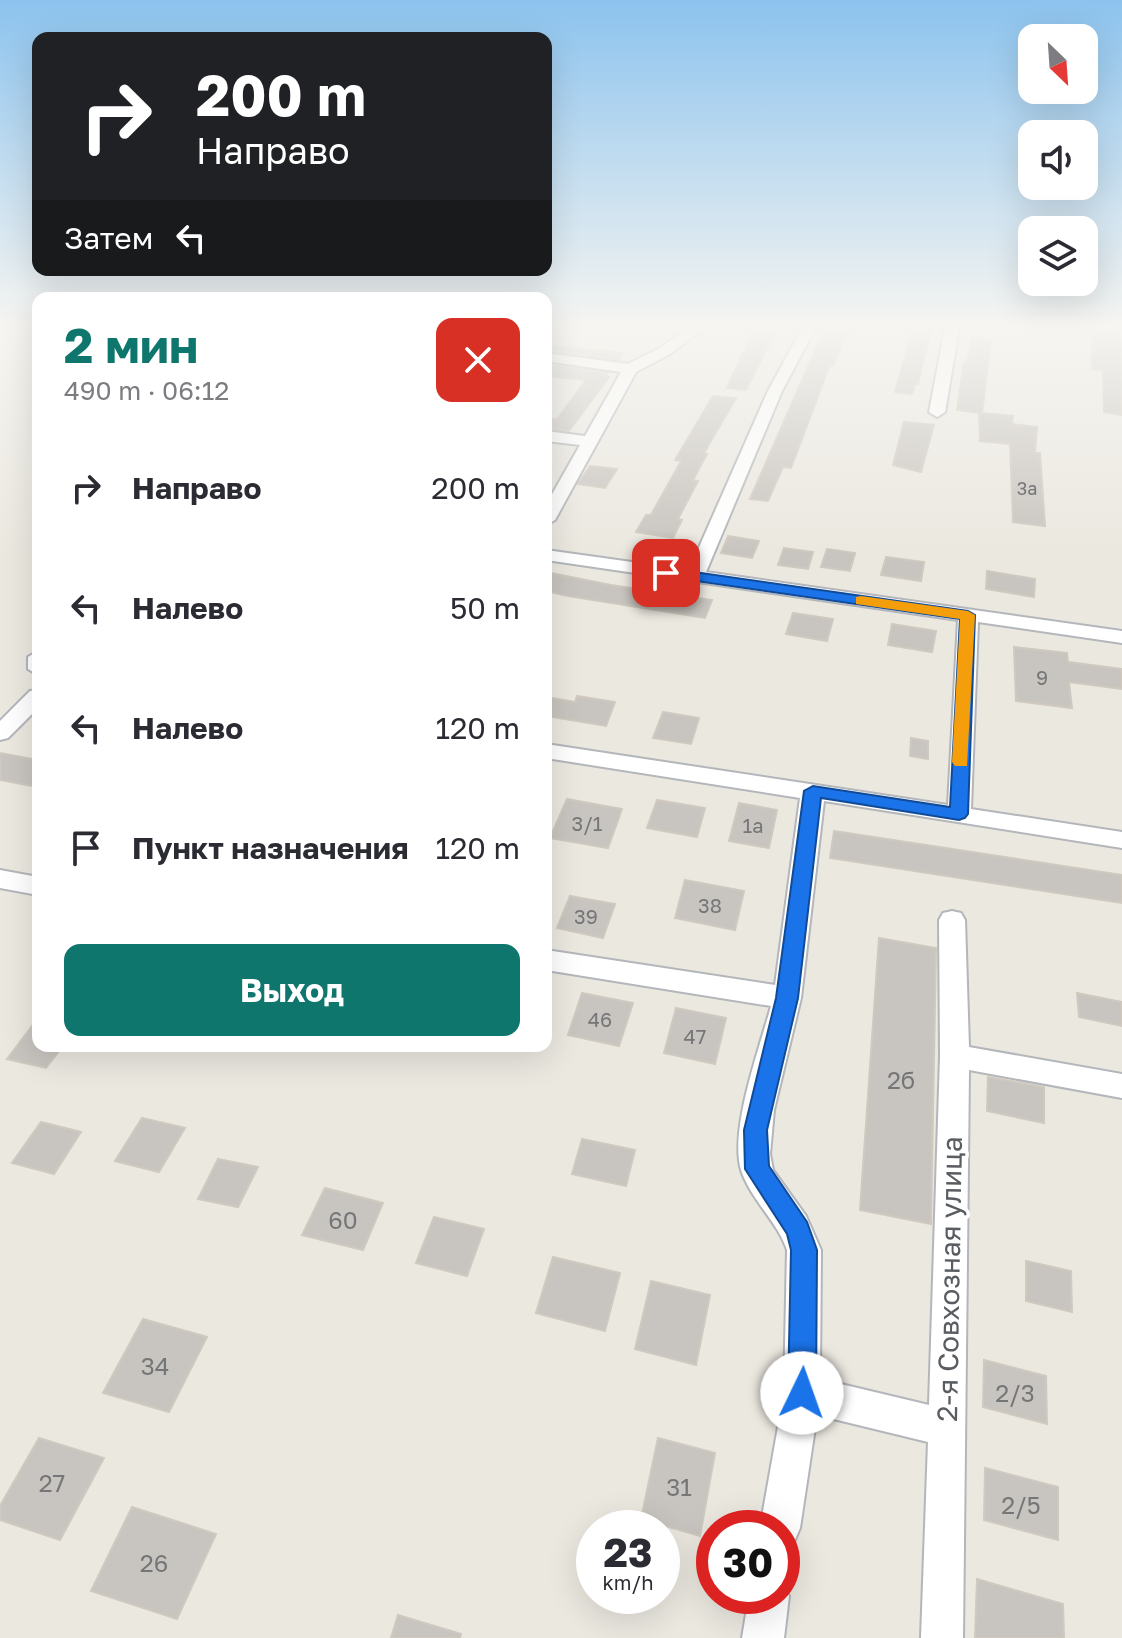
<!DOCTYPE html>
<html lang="ru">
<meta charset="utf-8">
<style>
:root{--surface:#fff;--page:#f2f2f3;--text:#2b2b33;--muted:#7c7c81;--accent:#0f766e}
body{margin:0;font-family:"Golos Text",sans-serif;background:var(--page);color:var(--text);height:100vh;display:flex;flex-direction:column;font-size:30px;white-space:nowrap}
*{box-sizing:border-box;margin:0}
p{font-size:26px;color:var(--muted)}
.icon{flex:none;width:44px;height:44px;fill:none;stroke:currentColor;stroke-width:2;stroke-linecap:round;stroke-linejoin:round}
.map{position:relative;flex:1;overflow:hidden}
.panel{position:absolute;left:32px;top:292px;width:520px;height:760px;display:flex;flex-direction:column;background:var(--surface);border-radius:16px;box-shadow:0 8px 32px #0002}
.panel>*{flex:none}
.banner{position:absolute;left:32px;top:32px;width:520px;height:244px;border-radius:16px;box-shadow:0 8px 32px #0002;background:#202124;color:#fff;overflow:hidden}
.needle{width:52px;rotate:155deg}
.tools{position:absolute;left:1018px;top:24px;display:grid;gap:16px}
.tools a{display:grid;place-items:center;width:80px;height:80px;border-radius:16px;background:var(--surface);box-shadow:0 8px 32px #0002;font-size:40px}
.speed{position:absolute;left:576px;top:1510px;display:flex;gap:16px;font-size:40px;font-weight:700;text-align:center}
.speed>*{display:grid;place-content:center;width:104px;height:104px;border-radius:50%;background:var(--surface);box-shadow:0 8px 32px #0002;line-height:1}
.speed small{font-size:20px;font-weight:400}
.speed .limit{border:12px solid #d22;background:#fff;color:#111}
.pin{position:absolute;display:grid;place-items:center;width:68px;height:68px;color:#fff;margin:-34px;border-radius:16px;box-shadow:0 4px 12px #0006}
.me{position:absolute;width:88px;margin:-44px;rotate:3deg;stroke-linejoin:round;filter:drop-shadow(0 0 6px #0008)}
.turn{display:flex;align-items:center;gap:28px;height:168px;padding:0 32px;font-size:36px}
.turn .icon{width:104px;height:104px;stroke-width:2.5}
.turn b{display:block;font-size:56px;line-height:68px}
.then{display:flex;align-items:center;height:76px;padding:0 32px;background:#0003;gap:16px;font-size:30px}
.round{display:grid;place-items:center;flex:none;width:84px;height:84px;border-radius:16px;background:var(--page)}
.head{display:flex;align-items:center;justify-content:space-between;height:136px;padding:0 32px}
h1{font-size:48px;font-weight:700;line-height:60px;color:var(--accent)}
.action{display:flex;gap:16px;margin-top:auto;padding:16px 32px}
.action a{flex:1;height:92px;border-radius:16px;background:var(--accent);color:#fff;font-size:32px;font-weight:700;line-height:92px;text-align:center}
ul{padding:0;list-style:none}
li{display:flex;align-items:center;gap:24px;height:120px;padding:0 32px}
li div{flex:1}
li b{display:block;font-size:30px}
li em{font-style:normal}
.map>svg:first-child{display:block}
</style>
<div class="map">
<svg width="1122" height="1638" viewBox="0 0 1122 1638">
<rect width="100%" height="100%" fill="#ebe8e0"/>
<path fill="#c8c4bf" stroke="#cfc9bf" stroke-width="2" d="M827,323H852L833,366L830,365L791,468L783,467L768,501L750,499Z
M1092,327L1120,330L1122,415L1104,412L1103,370L1092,369Z
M913,328L931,330L918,384H915L912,394L895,392Z
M752,333L774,335L746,390L727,388Z
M972,338L991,340L982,413L1013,416L1012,424L1037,427L1035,453H1040L1045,526L1013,522L1010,444L980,441L979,413L957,410L964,362L967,363Z
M546,345L565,347L623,353L619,360L546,350Z
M546,364L608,373L606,377H609L569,431L546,428V418L557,419L586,380L546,376Z
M713,396L736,398L704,453L707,454L693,480L698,481L678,519L682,520L673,538L636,532L646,515H651L681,461L675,460Z
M904,422L934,425L921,472L893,465Z
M590,466L617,469L605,488L578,484Z
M728,536L759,541L752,558L721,553Z
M784,548L813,552L808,569L778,565Z
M827,549L855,553L850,571L821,567Z
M886,557L924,562L921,581L881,575Z
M987,571L1035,579L1034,597L986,589Z
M546,572L611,585L712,600L705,618L568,596L546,591Z
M793,613L833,619L827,641L786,634Z
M892,624L936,631L932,652L888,645Z
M1014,647L1067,653L1068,662L1122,669V689L1069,682L1072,708L1016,701Z
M577,696L615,702L606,726L546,716V697L575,702Z
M663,712L699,718L691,744L653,738Z
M911,738L928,741V759L910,756Z
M0,753L38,760V787L0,780Z
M567,799L622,809L608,848L550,838Z
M657,800L705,808L697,837L647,828Z
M739,803L777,810L769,848L729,841Z
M834,831L1122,875V903L830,858Z
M685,880L744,891L735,930L675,918Z
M570,896L615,904L603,938L557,928Z
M879,938L936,948L931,1224L860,1210Z
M582,993L633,1003L619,1046L568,1035Z
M1077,993L1122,1002V1026L1079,1017Z
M676,1008L726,1018L715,1064L664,1053Z
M38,1018V1046H63L46,1068L7,1059Z
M988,1077L1044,1087V1123L987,1111Z
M142,1118L185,1128L159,1172L115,1161Z
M41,1122L81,1132L54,1174L12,1163Z
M582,1139L635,1150L626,1186L572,1174Z
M218,1159L258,1167L238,1207L198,1199Z
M325,1188L383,1203L363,1250L302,1235Z
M434,1217L484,1229L467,1276L416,1263Z
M553,1257L620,1273L605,1331L536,1313Z
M1026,1261L1071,1271L1072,1312L1026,1301Z
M651,1281L710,1295L696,1365L635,1349Z
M143,1319L207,1337L169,1412L103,1393Z
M984,1360L1046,1376L1047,1424L983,1407Z
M39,1438L104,1458L60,1540L0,1520V1506Z
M658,1438L715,1453L700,1536L641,1519Z
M985,1468L1058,1487V1540L984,1520Z
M132,1507L216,1534L177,1619L91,1591Z
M977,1579L1063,1604L1064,1638H975Z
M398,1615L461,1634L460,1638H391Z"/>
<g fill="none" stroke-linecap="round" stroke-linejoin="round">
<g stroke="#b3b6ba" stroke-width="4">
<path id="street" d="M695,323H710L670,354L636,372L555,520L546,525V505L580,445L546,441V431L585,436L621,372L546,361V353L628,364L660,348Z
M805,323H818L782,391L706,572L1122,631V643L978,622L971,809L1122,832V848L824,801L801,998L774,1110L770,1154L773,1170L806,1216L821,1250L820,1379L929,1405L940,1056L939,920L943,913L952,911L961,913L965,920L969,1047L1122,1074V1098L969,1070L963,1638H921L928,1442L817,1415L800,1528L794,1542L782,1547V1528H760L784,1393L787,1250C777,1221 751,1200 741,1170C729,1130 760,1047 771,1006L546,970V950L775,985L800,798L546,758V744L948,805L958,620L546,560V550L689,570L768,391Z
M946,323H960L945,412L937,417L929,412Z
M38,651V675L28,669V657Z
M38,690V708L8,738L0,740V721L30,691Z
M0,870L38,877V895L0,888Z
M782,1581L789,1596L784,1638H742L749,1596H782Z"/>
</g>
<use href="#street" fill="#fff" fill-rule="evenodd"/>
</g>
<linearGradient id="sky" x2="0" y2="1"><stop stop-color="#8cc3ee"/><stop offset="0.59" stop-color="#f6f5f1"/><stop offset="1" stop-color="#f6f5f1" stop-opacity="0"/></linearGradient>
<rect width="1122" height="552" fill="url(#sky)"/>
<path fill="#1a73e8" stroke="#114b97" stroke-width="2" d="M666,568L968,611L975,615L968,814L965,818L959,820L821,798L798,998L767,1130L769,1166L807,1222L817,1250L816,1393L812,1403L802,1407L792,1403L788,1393L791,1250L787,1234L745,1169L744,1130L776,998L804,791L813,786L950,807L960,619L661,576V570Z"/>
<path fill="#f59e0b" d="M861,596L968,611L975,615L967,766H955L952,762L960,619L856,604V597Z"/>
<g text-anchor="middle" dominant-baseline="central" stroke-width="7" stroke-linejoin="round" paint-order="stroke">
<g font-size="18" fill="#757678">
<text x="1027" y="488">3а</text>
</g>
<g font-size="20" fill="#757678">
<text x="1042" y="677">9</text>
<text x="587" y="823">3/1</text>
<text x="753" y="825">1а</text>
<text x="710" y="905">38</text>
<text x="586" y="916">39</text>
<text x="600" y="1019">46</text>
<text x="695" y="1036">47</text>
</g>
<g font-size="24" fill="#757678">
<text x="901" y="1079">2б</text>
<text x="343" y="1219">60</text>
<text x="155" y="1365">34</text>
<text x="1015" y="1392">2/3</text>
<text x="52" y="1482">27</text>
<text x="679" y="1486">31</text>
<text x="1021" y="1504">2/5</text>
<text x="154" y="1562">26</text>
</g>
<g font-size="28" fill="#595c60" stroke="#fff">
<text transform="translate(949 1279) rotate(-89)">2-я Совхозная улица</text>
</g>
</g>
</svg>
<div class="tools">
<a><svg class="needle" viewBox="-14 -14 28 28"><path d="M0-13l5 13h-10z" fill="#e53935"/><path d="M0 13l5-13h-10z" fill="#7c7c81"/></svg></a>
<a><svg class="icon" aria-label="sound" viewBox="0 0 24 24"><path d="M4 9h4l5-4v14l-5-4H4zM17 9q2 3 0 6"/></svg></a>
<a><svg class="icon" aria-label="layers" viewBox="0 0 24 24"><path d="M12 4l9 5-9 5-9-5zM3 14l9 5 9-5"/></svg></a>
</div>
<div class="speed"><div>23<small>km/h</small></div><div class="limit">30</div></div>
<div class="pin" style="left:666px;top:573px;background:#d93025"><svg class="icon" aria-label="arrive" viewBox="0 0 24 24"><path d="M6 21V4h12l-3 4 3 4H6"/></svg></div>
<svg class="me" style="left:802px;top:1393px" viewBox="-20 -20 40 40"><circle r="19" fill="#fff"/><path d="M0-13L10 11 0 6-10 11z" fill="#1a73e8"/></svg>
<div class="banner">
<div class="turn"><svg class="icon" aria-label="right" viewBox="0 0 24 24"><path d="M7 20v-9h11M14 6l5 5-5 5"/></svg><div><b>200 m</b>Направо</div></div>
<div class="then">Затем<svg class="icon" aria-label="left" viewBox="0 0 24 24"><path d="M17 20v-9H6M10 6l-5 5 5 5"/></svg></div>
</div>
<section class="panel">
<div class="head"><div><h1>2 мин</h1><p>490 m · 06:12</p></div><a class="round" style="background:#d93025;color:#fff"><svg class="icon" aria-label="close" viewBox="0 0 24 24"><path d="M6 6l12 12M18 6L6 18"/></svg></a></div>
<ul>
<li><svg class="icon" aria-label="right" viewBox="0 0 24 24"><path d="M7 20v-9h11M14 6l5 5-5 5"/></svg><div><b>Направо</b></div><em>200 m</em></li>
<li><svg class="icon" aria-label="left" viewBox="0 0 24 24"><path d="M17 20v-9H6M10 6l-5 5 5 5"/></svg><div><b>Налево</b></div><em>50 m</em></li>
<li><svg class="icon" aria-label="left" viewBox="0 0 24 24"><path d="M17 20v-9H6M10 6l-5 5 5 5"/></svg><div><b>Налево</b></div><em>120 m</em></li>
<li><svg class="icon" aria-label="arrive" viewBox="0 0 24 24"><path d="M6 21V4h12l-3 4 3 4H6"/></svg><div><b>Пункт назначения</b></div><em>120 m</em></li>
</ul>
<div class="action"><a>Выход</a></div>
</section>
</div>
